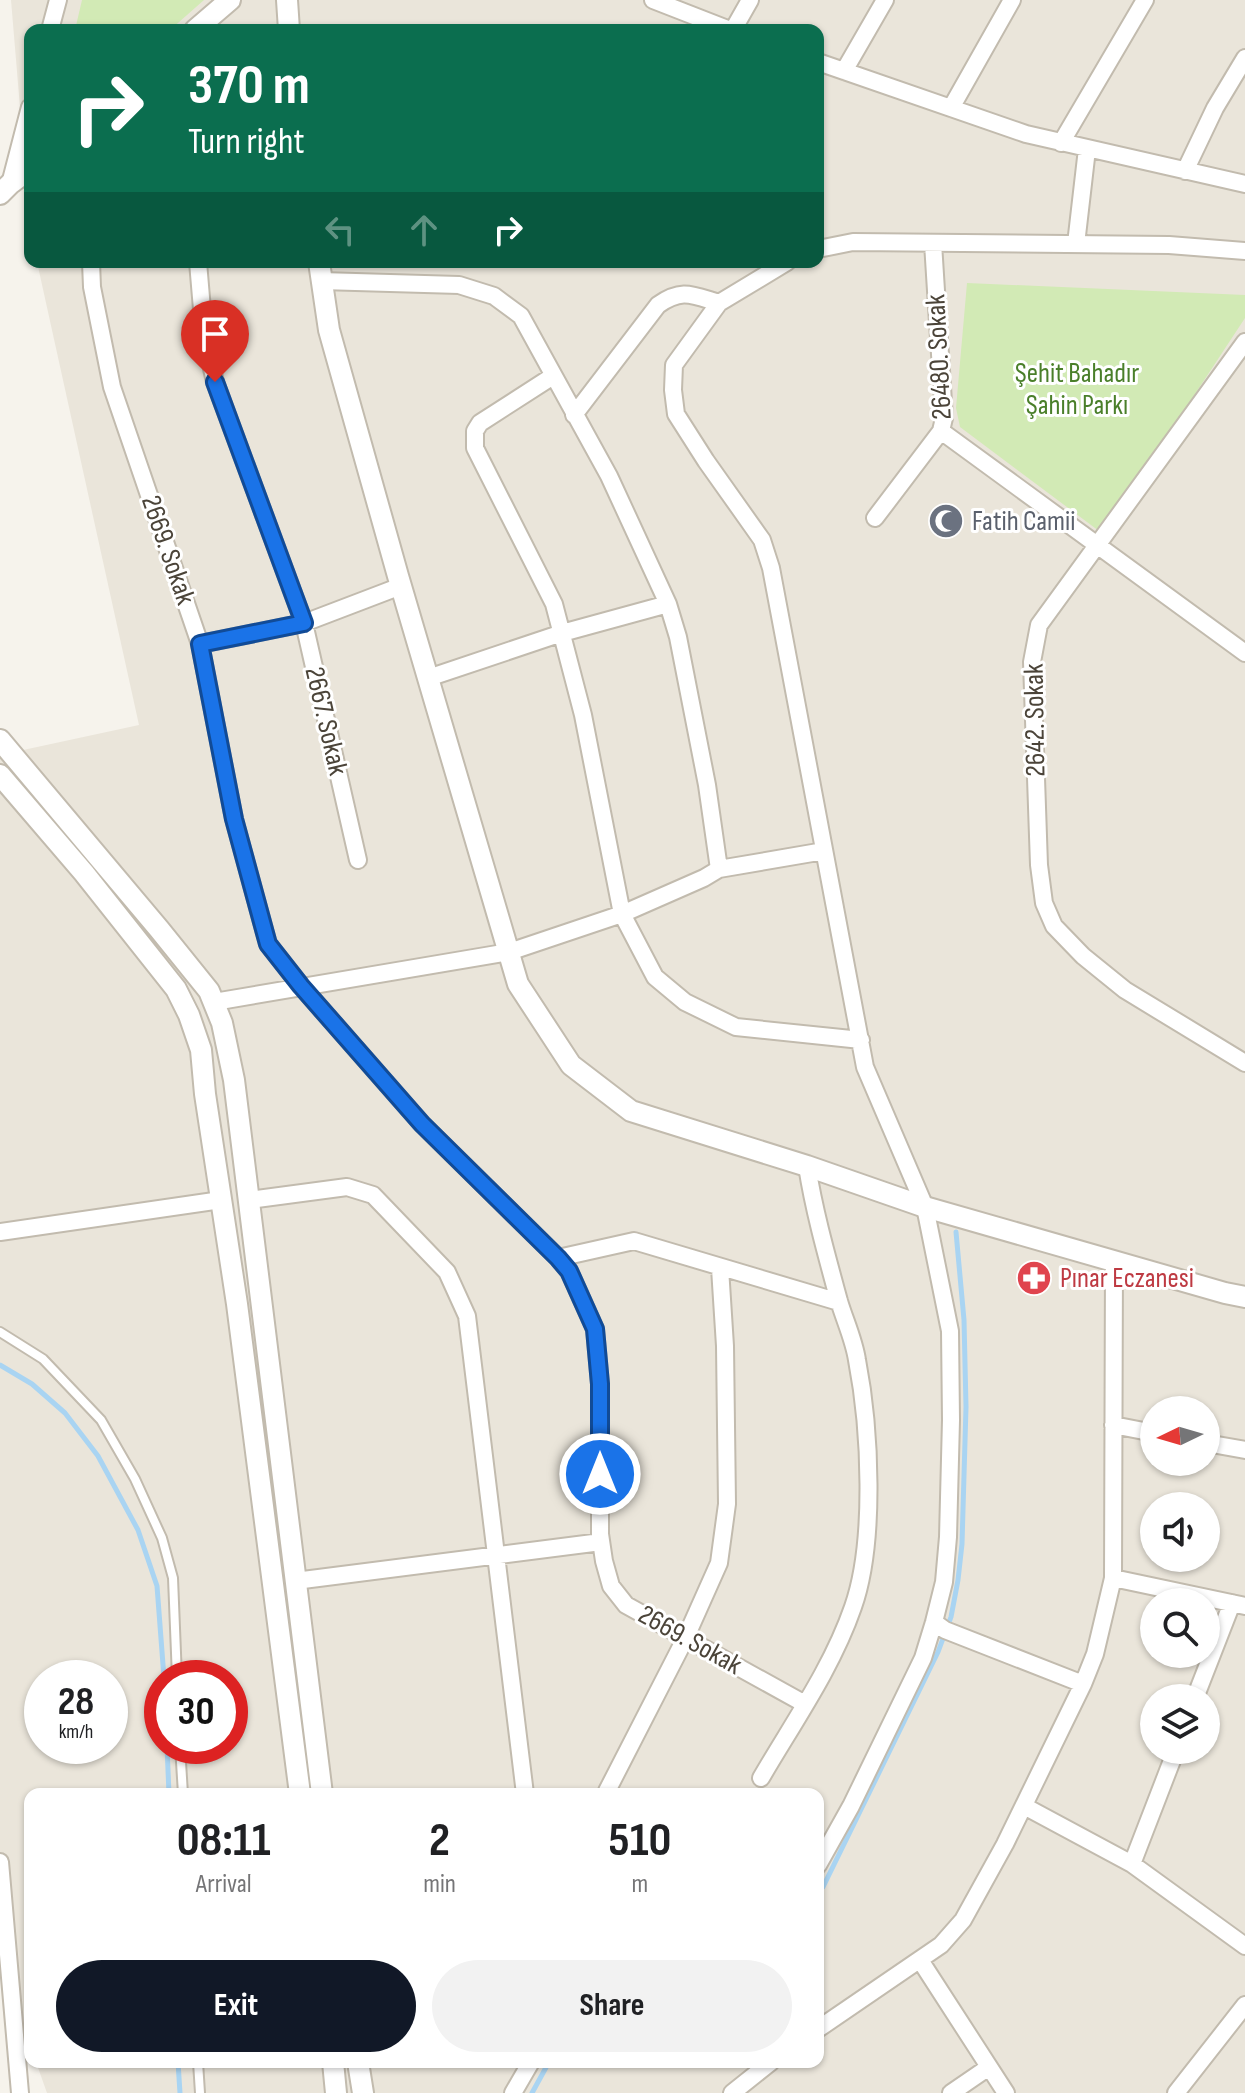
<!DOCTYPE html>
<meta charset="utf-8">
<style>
:root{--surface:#fff;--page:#f2f2f2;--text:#202124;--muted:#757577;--accent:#111827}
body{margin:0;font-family:"Sofia Sans Condensed",sans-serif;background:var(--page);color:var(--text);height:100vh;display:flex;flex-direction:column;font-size:30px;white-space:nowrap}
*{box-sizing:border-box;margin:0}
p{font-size:26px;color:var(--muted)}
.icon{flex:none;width:44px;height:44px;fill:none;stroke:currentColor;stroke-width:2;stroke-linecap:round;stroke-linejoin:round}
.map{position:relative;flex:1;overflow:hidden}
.details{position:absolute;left:24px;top:1788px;width:800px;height:280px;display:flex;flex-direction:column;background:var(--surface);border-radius:16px;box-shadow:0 2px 6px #0004}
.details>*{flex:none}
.guide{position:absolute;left:24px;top:24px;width:800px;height:244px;border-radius:16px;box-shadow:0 2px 6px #0004;background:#0b6e4f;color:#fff;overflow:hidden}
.needle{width:52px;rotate:265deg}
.tools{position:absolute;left:1140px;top:1396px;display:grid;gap:16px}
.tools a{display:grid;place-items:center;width:80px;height:80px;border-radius:50%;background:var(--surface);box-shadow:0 2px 6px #0004;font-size:40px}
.speed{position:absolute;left:24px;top:1660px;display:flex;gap:16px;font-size:40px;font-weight:700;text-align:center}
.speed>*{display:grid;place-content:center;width:104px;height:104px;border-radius:50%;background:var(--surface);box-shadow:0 2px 6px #0004;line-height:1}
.speed small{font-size:20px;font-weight:400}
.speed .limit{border:12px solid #d22;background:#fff;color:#111}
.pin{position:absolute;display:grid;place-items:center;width:68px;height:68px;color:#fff;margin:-82px -34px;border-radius:50% 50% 50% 0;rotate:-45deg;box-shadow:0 0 8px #0007}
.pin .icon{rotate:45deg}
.me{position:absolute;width:88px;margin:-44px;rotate:0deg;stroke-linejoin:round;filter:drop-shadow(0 0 6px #0008)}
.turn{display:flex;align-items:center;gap:28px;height:168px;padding:0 32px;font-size:36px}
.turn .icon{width:104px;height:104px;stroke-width:2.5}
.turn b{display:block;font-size:56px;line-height:68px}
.lanes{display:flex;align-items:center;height:76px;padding:0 32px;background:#0003;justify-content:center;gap:40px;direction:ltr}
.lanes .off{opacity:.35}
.eta{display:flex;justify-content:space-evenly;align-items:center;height:136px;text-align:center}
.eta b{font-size:48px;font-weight:700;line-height:56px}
.action{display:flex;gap:16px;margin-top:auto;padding:16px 32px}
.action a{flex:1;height:92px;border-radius:48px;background:var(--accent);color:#fff;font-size:32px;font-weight:700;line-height:92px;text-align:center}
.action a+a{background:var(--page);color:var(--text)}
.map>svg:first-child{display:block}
</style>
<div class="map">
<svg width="1245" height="2093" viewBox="0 0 1245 2093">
<rect width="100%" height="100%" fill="#f6f3ec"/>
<path fill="#eae5da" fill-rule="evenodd" d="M11,0H1245V2093H47L36,2062H818V1794H30V2046L0,1960V755L139,725L37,262H818V30H30V227ZM1154,1410H1206V1462H1154ZM1154,1506H1206V1558H1154ZM1154,1602H1206V1654H1154ZM42,1678H110V1746H42ZM162,1678H230V1746H162ZM1154,1698H1206V1750H1154Z"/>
<path fill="#d2eab5" d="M82,0H204L170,30H75Z
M967,283L1245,295V318L1103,534L960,427L956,408Z"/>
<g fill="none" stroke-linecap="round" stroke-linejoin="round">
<path stroke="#a9d4f2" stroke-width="5" d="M0,1365L32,1384L65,1413L98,1456L138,1530L157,1586L164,1678
M167,1746L169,1794
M818,1891L823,1887L938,1652L951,1617L958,1580L962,1544L966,1407L964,1320L956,1232
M178,2062L180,2093
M532,2093L549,2062"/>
<g stroke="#c2bbae" stroke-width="12">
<path id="service" d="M0,1332L43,1359L101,1420L135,1479L162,1538L173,1578L177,1678
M180,1746L183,1794
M198,2062L200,2093"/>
</g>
<g stroke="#c2bbae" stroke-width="20">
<path id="minor" d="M653,0L730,30
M50,30L58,0
M733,30L750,0
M818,62L1026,134L1245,184
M844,71L885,0
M951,108L1012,0
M1061,143L1145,0
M1185,171L1215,108L1245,58
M10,184L30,107
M933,243L944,418L941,431L1245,653
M1076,244L1087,149
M818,249L853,242L1169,245L1245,251
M91,262L92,287L112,387L200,644L234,819L268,944L301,986L422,1124L558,1258L569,1271L595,1329L600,1384V1534L604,1561L611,1586L626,1605L805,1704
M198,262L204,333L215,382L304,623L358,860
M787,262L719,303L674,365L673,390L676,414L706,461L762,540L771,568L865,1067L925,1207L950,1331L951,1420L948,1537L944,1582L934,1622L923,1658L851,1806L818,1865
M321,281L459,285L494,296L521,316L609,476L668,604L678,637L707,785L719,869
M1245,342L1039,625L1032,662L1039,865L1044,903L1054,926L1083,956L1125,990L1245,1063
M553,376L480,423L475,431V448L554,604L583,715L622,914L655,977L685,1002L736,1027L861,1040
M574,415L658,305C682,288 692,295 719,303
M875,518L941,431
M200,644L304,623L401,586
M428,678L562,633L668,604
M214,1002L509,952L622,914L704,878L719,869L824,851
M249,1200L347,1187L373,1195L447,1272L467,1316L525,1794
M0,1232L221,1200
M558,1258L634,1241L839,1302
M1113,1425L1154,1433
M1206,1443L1245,1450
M1113,1578L1245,1606
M295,1581L601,1542
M934,1622L945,1630L1083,1684
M1195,1698L1232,1603
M761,1778C793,1723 832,1668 853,1607C876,1542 870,1427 857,1360C854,1340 845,1321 839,1301C827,1257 814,1211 807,1166
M607,1791L686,1637L719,1563L727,1504L725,1346L720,1268
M1024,1806L1132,1864L1245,1946
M0,1862L20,2093
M1132,1864L1176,1750
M920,1960L1006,2093
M818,2029L941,1945L963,1920L1005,1844L1083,1684L1095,1654L1113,1578L1114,1261
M513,2093L531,2062
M732,2093L771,2062
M951,2093L989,2067
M1176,2093L1245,2005"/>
</g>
<g stroke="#c2bbae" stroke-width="24">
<path id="tertiary" d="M287,0L289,30
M195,30L230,0
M0,194L10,184L30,169
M319,262L329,330L398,576L518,984L571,1065L631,1111L807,1166L925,1207L1225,1293L1245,1297
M0,740L159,929L209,991L222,1023L234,1080L322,1794
M0,775L84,873L176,989L189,1015L201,1050L205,1094L237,1304L300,1794
M333,2062L336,2093
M358,2062L363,2093"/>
</g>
<use href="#service" stroke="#fff" stroke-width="8"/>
<use href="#minor" stroke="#fff" stroke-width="16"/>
<use href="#tertiary" stroke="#fff" stroke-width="20"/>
</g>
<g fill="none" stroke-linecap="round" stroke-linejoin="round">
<g stroke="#114b97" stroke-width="20">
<path id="route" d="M215,382L304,623L200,644L234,819L268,944L301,986L422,1124L558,1258L569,1271L595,1329L600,1384V1474"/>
</g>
<use href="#route" stroke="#1a73e8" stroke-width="14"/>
</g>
<defs>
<g id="mosque-disc" transform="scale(1.8)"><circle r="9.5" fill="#6b7280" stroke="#fff"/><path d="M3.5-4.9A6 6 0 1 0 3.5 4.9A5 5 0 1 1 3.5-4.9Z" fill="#fff"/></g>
<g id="pharmacy-disc" transform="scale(1.8)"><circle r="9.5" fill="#e0444e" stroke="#fff"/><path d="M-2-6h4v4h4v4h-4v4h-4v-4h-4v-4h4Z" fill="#fff"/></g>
</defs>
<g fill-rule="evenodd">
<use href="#mosque-disc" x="946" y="521"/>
<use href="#pharmacy-disc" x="1034" y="1278"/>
</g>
<g text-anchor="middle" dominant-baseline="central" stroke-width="6" stroke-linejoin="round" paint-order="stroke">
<g font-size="28" fill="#4b4439" stroke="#fff">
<text transform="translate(939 357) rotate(-93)">26480. Sokak</text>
<text transform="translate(168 550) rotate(71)">2669. Sokak</text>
<text transform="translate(1035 720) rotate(-91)">2642. Sokak</text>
<text transform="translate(326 721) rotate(77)">2667. Sokak</text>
<text transform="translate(690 1640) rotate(29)">2669. Sokak</text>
</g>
<g font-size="28" fill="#4a7f2a" stroke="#fff">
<text x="1077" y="373">Şehit Bahadır<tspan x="1077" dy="32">Şahin Parkı</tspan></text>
</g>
<g font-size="28" fill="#5b616d" stroke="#fff" text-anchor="start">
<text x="972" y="521">Fatih Camii</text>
</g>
<g font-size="28" fill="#be3a42" stroke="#fff" text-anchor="start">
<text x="1060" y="1278">Pınar Eczanesi</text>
</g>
</g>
</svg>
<div class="tools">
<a><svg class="needle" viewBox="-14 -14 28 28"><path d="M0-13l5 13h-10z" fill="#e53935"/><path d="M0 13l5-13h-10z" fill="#757577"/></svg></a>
<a><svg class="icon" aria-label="sound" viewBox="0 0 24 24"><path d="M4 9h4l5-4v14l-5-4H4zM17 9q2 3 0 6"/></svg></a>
<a><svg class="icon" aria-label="search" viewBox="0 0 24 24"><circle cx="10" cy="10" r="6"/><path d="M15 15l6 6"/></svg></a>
<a><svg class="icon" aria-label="layers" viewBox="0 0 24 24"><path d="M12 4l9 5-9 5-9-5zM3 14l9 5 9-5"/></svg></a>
</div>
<div class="speed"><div>28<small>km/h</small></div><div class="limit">30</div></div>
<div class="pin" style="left:215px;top:382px;background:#d93025"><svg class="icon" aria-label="arrive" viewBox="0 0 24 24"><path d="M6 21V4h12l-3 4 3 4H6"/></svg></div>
<svg class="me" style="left:600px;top:1474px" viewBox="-20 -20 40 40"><circle r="17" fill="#1a73e8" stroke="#fff" stroke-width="3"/><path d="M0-11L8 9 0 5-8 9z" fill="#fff"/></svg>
<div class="guide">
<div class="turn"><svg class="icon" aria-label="right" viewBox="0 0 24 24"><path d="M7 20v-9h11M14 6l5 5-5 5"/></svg><div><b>370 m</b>Turn right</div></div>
<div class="lanes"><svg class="icon off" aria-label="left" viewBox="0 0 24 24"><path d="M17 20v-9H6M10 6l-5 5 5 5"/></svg><svg class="icon off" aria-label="ahead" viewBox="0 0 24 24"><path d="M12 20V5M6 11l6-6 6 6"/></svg><svg class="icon" aria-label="right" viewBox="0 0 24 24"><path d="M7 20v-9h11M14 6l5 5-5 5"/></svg></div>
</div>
<section class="details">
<div class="eta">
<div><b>08:11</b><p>Arrival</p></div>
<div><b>2</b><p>min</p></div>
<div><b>510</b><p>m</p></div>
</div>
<div class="action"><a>Exit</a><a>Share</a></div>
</section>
</div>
